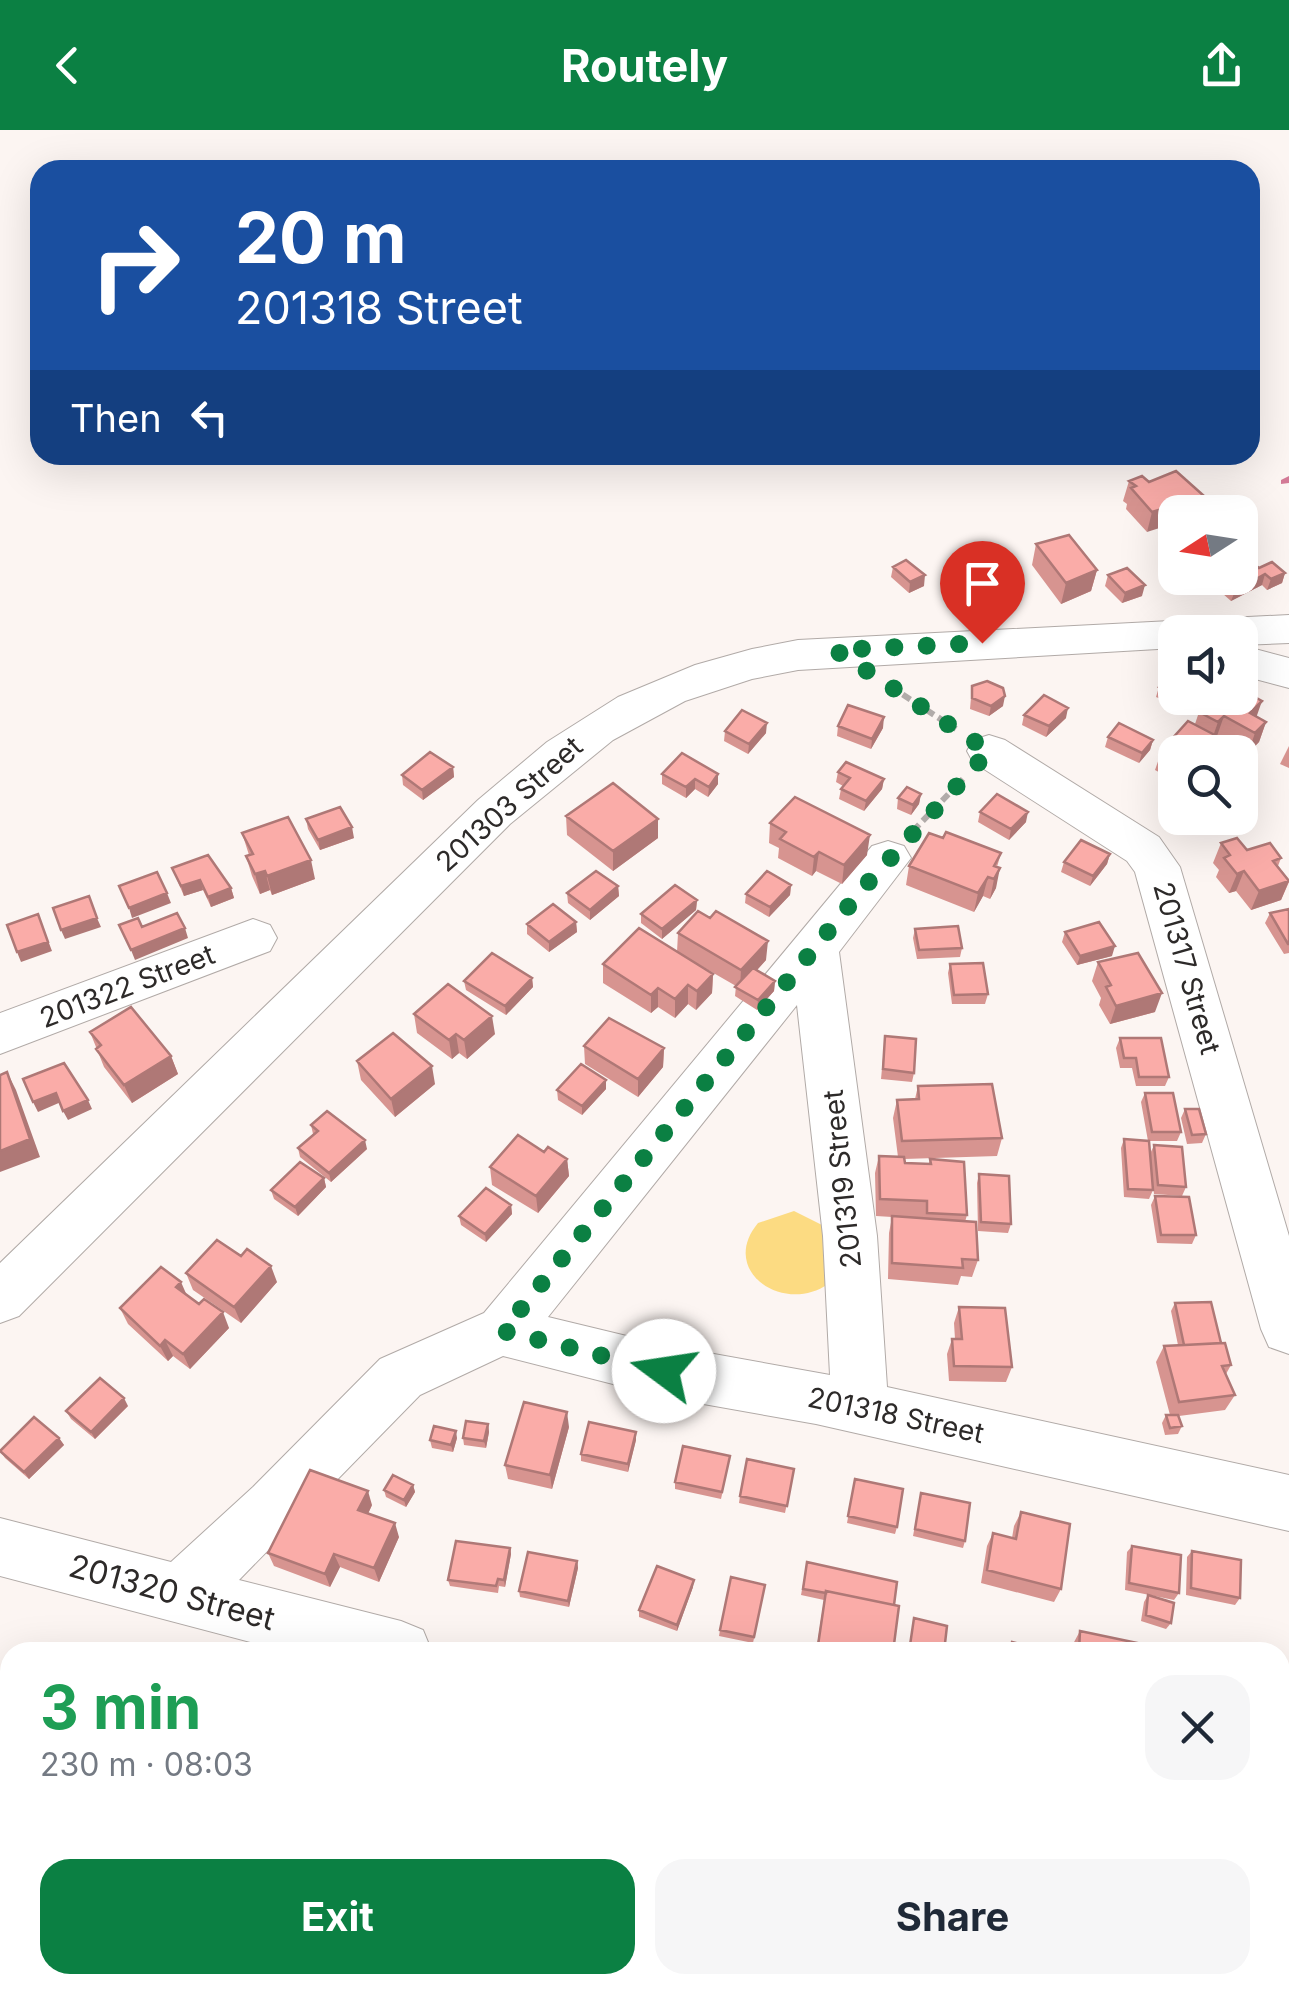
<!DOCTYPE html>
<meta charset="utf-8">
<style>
:root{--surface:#fff;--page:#f6f6f7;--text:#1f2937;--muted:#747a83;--accent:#0b8043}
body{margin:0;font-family:Inter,sans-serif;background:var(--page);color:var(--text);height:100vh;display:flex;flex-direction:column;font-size:38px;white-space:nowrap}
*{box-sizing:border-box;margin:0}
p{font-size:32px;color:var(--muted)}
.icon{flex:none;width:55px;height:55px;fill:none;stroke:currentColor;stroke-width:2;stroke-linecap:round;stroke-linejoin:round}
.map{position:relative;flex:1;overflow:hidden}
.details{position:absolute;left:0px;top:1512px;width:1290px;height:352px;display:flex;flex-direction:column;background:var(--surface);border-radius:30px 30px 0 0;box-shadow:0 10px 40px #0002}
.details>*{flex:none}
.hud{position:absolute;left:30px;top:30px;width:1230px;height:305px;border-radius:30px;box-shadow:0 10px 40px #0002;background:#1a4fa0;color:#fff;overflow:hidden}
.needle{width:65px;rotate:258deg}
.fabs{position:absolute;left:1158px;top:365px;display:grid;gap:20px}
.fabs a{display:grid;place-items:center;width:100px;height:100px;border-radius:20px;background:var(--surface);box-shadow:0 10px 40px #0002;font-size:50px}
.pin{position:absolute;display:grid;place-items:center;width:85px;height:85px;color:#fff;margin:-102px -42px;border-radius:50% 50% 50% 0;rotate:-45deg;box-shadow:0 0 10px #0007}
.pin .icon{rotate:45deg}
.me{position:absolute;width:110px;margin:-55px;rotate:284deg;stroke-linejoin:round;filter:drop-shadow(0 0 8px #0008)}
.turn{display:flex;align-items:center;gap:35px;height:210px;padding:0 40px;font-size:45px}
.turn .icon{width:130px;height:130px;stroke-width:2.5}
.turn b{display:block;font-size:70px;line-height:85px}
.then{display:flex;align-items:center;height:95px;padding:0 40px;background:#0003;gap:20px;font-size:38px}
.round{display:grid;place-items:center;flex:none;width:105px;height:105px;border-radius:30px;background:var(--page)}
.headline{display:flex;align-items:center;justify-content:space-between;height:170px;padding:0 40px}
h1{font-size:60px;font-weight:700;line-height:75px;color:#1e9e55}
.button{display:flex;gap:20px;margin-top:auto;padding:20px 40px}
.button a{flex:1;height:115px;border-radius:30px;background:var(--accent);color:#fff;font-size:40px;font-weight:700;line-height:115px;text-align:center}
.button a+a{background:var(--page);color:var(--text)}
header{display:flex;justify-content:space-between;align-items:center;height:130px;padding:0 40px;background:var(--accent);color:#fff;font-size:45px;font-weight:700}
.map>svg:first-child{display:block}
</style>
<header><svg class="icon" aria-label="back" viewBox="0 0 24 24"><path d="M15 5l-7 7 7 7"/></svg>Routely<svg class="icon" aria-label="share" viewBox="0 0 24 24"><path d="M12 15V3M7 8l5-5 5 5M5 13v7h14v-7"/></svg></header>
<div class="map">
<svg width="1289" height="1863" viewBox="0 0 1289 1863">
<rect width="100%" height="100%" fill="#fcf5f2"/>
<path fill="#fcdb82" d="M794,1081L830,1099L828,1154C784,1185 718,1141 758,1093Z"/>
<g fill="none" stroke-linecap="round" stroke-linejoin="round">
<path fill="#d37a96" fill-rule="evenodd" d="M1289,346V353L1281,354V350Z"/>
<g stroke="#b1aaa7" stroke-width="2">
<path id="minor" d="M1289,485V513L1240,515V502H1175V518L798,540L752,549L685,571L613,610L510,694L19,1186L0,1193V1133L478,670L547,612L618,567L695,535L752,519L798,510Z
M1240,515L1289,528V558L1240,545Z
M989,605L1005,610L1159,707L1180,737L1289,1106V1224L1269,1217L1261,1199L1135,742L1127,731L973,632L967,621L973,610Z
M888,711L904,716L911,728L839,822L877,1106L887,1257L1289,1345V1401L816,1294L664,1267L503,1226L420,1265L239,1450L401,1491L423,1500L432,1522H288L0,1446V1388L171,1432L253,1357L380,1229L484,1183L872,716ZM797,875L823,1106L830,1245L664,1215L548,1187Z
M253,789L270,795L277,808L270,821L0,924V883Z
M1280,1711L1289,1713V1779L1280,1777Z
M10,1726V1792L0,1794V1728Z"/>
</g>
<path stroke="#b1aba9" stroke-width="6" stroke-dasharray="9 5" stroke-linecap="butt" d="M891,557L956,599
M913,701L963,649"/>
<use href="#minor" fill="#fff" fill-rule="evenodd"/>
</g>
<path fill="#d79490" d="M1176,341L1147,402L1126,379L1127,374L1123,371L1129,351L1149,352Z
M1036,414L1097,440L1091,461L1061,474L1032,435Z
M893,437L924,456L909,463L891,447Z
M1259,438L1285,443L1282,453L1267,460L1262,455L1231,471L1206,449V448H1240Z
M1108,445L1142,466L1122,473L1105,456Z
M943,452L985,462L983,473L952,480L941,462Z
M1175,545V568H1202L1192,582L1156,567L1159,557Z
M972,556L1003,576L989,586L970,579Z
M1199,582L1256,587L1266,592L1259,612L1248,623L1230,613L1227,622H1175V651L1155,640L1162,620L1195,594Z
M1024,585L1066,588L1046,607L1022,595Z
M838,596L883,598L871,619L837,606Z
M725,601L766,603L748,624L724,611Z
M1108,607L1153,610L1150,620L1139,633L1105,617Z
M1289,616V638L1280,634Z
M453,637L454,647L423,670L403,655L402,645Z
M838,642L884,649L882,659L864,681L839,669L841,659L843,656L836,652Z
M662,644H718V654L708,667L695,659L686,668L662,654Z
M921,664L919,674L911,685L897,679L898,668Z
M1256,667L1252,678L1236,693L1227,688H1240Z
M980,682L1026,692L1009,710L978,692Z
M566,686L658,689V708L613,741L567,705Z
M306,689L354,708L320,720L308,699Z
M770,693L867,725L842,754L816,741L812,746L778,728L779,718L769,713Z
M242,703L315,749L272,765L270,760L260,764L252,746L246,726L249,725Z
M943,708L1001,723L997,737L996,758L990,769L983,766L974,782L906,755L909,736Z
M1221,713L1281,728L1278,736L1289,750V752L1281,770L1251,780L1236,761L1229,763L1216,747L1219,740L1213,733Z
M1110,724L1107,734L1090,756L1061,742L1064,732Z
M172,738L231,758L234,768L211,777L203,760L184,766Z
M791,755L790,765L769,787L745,773L746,764Z
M618,756L619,766L590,790L568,773L567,763Z
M697,770L696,780L662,809L641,793V784Z
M1289,779V823L1284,824L1265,793L1270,783Z
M576,792L577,802L549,822L527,804V794Z
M915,799L962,818L960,827L917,829L913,808Z
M1065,802L1112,826L1077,835L1062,812Z
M678,803L766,830L757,840L775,851L774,861L757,880L735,866L736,856L684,826L713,844L712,863L696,880L688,874L675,888L658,877L651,883L603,853V834L677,822Z
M1098,832L1155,882L1110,894L1099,875L1101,868L1092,851Z
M950,834L988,864L985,874H952L948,843Z
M532,848L533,857L506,885L466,860L464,851Z
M414,884L495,904L467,929L459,923L452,929L417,903Z
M90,902L171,926L178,944L132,973L104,937Z
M885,906L914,943L912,952L881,949Z
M1120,908L1169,947L1165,956H1136L1132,938H1120L1116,918Z
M584,916L664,918L663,937L638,967L585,934Z
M357,931L435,954L395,987L361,950Z
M606,950V959L582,985L558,970L557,960Z
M918,956L1002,1008L997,1026L904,1029L905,1033L929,1034L930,1029L967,1085L965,1092L978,1130L972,1147L961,1146L958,1155L888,1149L889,1103L892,1087L876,1086L875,1043L879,1026L898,1027L893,988L897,970L915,969Z
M1145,963L1181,1002L1177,1011H1149L1153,1060L1149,1069L1124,1067L1121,1018L1124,1009L1148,1011L1141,972Z
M1185,979L1206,1004L1202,1013L1187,1014L1181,988Z
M311,995L367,1019L331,1052L300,1027L298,1018L313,1004Z
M1154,1015L1186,1057L1182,1066L1154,1064L1150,1024Z
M567,1029L569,1046L538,1083L492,1055L490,1037Z
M979,1044L1011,1094L1008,1103L978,1101L977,1053Z
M324,1048L326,1057L298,1086L274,1069L271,1060Z
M1155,1066L1196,1105L1192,1114L1157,1113L1151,1075Z
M511,1075L512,1084L486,1112L461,1095L459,1086Z
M186,1143L277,1152L241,1193L193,1160Z
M186,1165L229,1198L190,1239L173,1226L168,1231L128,1194L120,1178Z
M1175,1173L1221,1213L1231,1235L1226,1244L1235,1265L1225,1280L1179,1286L1182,1296L1178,1304L1165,1305L1162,1293L1166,1285H1170L1156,1232L1164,1216L1178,1215L1171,1181Z
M959,1177L1012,1237L1006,1252L949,1251L947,1224L952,1209H955L954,1193Z
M128,1276L95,1309L71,1289L66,1281Z
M488,1294L489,1302L486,1318L464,1315L463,1308Z
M569,1297L552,1359L508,1349L505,1335Z
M636,1302V1310L628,1342L581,1331V1324Z
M59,1308L64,1315L29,1349L5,1328L0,1321Z
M457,1308L453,1322L432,1318L430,1310Z
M729,1333L721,1369L675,1359V1352Z
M794,1339L785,1383L739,1373L740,1366Z
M855,1349L897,1397L895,1404L847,1393Z
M413,1355L415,1362L406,1377L386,1367L384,1360Z
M921,1363L965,1411L963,1418L913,1406Z
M372,1375L368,1384L399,1407L379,1452L340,1437L330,1457L274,1436L268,1423Z
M1021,1382L1061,1459L1054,1472L981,1453L987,1416L993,1403L1012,1408L1014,1396Z
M1132,1416L1179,1463L1174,1470L1125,1460L1127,1422Z
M510,1418L511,1424L505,1457L499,1456L498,1463L450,1456L448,1450Z
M1192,1421L1240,1468L1235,1475L1186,1465L1187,1427Z
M577,1431L578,1438L569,1477L520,1467L519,1461Z
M807,1432L894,1475L893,1522H816L824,1470L801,1465Z
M765,1455L753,1513L719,1506L720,1500Z
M693,1457L677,1501L639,1487V1480Z
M1148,1465L1171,1493L1166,1499L1141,1491L1144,1472Z
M1080,1501L1166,1522H1072L1073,1514Z
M10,1528V1577L0,1575V1551Z
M1285,1547H1289V1640L1280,1638V1552Z"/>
<path fill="#af7876" d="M1204,366L1199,382H1175V393L1147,402L1152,382Z
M1097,440L1091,461L1061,474L1066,453Z
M1285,443L1282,453L1267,460L1271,449Z
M1265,444L1262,455L1231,471L1235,461Z
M925,445L924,456L909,463L910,452Z
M1145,455L1142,466L1122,473L1125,463Z
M985,462L983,473L952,480L954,469Z
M1005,566L1003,576L989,586L991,576Z
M1262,571L1255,591L1250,583Z
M1068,578L1066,588L1046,607L1049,596Z
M1224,586L1217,606L1211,612L1218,592Z
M884,587L883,598L871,619L872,609Z
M1266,592L1259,612L1248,623L1255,603Z
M767,593L766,603L748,624L749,614Z
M1153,610L1150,620L1139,633L1142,623Z
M453,637L454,647L423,670L422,660Z
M718,644V654L708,667L709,657Z
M695,649V659L686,668V657Z
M884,649L882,659L864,681L866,671Z
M921,664L919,674L911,685L913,675Z
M1256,667L1252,678L1236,693L1238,688H1240V683Z
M1028,682L1026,692L1009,710L1011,699Z
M658,689V708L613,741V721Z
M352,697L354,708L320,720L318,710Z
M870,705L867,725L842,754L844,735Z
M819,722L816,741L812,746L814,727Z
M1110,724L1107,734L1090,756L1093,746Z
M311,730L315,749L272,765L267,746Z
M1000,738L996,758L990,769L994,749Z
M265,741L270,760L260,764L255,744Z
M1244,741L1236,761L1229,763L1237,744Z
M988,747L983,766L974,782L978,763Z
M200,750L203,760L184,766L181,756Z
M1289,751L1281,770L1251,780L1259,761Z
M791,755L790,765L769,787L770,777Z
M618,756L619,766L590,790V780Z
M231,758L234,768L211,777L208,767Z
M167,763L171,773L132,788L129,778Z
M697,770L696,780L662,809V799Z
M38,784L52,821L21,832L17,822Z
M97,788L101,797L65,809L61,800Z
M576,792L577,802L549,822V812Z
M185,798L188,808L135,830L131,820Z
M768,811L766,830L740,859L741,840Z
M1115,816L1112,826L1077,835L1080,826Z
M713,844L712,863L696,880L697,861Z
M532,848L533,857L506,885L505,876Z
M775,851L774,861L757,880L758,870Z
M688,855V874L675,888V869Z
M658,858V877L651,883V865Z
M1162,863L1155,882L1110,894L1116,876Z
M492,886L495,904L467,929L464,910Z
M456,904L459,923L452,929L449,910Z
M664,918L663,937L638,967V949Z
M171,926L178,944L132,973L124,955Z
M432,936L435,954L395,987L391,969Z
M7,942L16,960L40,1027L0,1042V1021Z
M606,950V959L582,985V976Z
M56,963L61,972L38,982L33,972Z
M88,970L92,979L68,990L63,981Z
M365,1010L367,1019L331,1052L329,1043Z
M567,1029L569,1046L538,1083L536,1066Z
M324,1048L326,1057L298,1086L295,1077Z
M511,1075L512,1084L486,1112L485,1104Z
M271,1136L277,1152L241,1193L234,1177Z
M181,1152L188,1168L176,1157Z
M223,1182L229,1198L190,1239L183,1224Z
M165,1210L173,1226L168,1231L160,1216Z
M124,1268L128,1276L95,1309L91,1302Z
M567,1282L569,1297L552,1359L550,1345Z
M488,1294L489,1302L486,1318L484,1311Z
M456,1301L457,1308L453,1322L451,1315Z
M636,1302V1310L628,1342V1334Z
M59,1308L64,1315L29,1349L24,1342Z
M413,1355L415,1362L406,1377L404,1370Z
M368,1361L372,1375L363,1394L358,1380Z
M395,1393L399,1407L379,1452L374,1438Z
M510,1418L511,1424L505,1457L504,1450Z
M334,1424L340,1437L330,1457L325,1444Z
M577,1431L578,1438L569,1477L568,1471Z
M694,1450L693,1457L677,1501V1495Z"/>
<path fill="#faaca8" stroke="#af7876" stroke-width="2.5" d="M1176,341L1204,366L1152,382L1131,358L1136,356L1129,351L1142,346L1149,352Z
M1069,405L1097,440L1066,453L1036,414Z
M1245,427L1259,438L1272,432L1285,443L1271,449L1265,444L1235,461L1219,448H1240V428Z
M906,430L925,445L910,452L893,437Z
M1127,438L1145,455L1125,463L1108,445Z
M974,445L985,462L954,469L943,452Z
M1170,543L1175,545V564L1159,557Z
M987,551L1003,558L1005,566L991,576L972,568V556Z
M1240,559L1262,571L1250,583L1266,592L1255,603L1224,586L1218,592L1199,582L1214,568H1240Z
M1044,565L1068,578L1049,596L1024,585Z
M1185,568H1198L1195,572Z
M848,575L884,587L872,609L838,596Z
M742,580L767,593L749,614L725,601Z
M1188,591L1230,613L1222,622H1175V627L1162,620Z
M1119,593L1153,610L1142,623L1108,607Z
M430,622L453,637L422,660L402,645Z
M682,623L718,644L709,657L695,649L686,657L662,644Z
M846,632L884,649L866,671L841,659L850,648L838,642Z
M613,653L658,689L613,721L566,686Z
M907,657L921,664L913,675L898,668Z
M1240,658L1256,667L1240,683Z
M997,664L1028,682L1011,699L980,682Z
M795,667L870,705L844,735L819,722L814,727L780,709L786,702L770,693Z
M340,677L352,697L318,710L306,689Z
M288,687L311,730L267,746L265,741L255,744L246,726L253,724L242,703Z
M946,702L1001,723L994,736L1000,738L994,749L988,747L978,763L909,736L929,703L943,708Z
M1237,708L1247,720L1270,713L1281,728L1273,731L1289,751L1259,761L1244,741L1237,744L1224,728L1230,725L1221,713Z
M1081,710L1110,724L1093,746L1064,732Z
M208,725L231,758L208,767L200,750L181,756L172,738Z
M596,741L618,756L590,780L567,763Z
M767,741L791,755L770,777L746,764Z
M157,742L167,763L129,778L119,756Z
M675,755L697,770L662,799L641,784Z
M89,766L97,788L61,800L53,778Z
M553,774L576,792L549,812L527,794Z
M1289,779V814H1288L1270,783Z
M698,781L710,788L716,781L768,811L741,840L678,803Z
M177,783L185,798L131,820L119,795L138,788L142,797Z
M38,784L48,812L17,822L7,795Z
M1099,792L1115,816L1080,826L1065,802Z
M958,796L962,818L919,820L915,799Z
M639,798L713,844L697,861L688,855L675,869L658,858L651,865L603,834Z
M492,823L532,848L505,876L464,851Z
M1138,823L1162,863L1116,876L1106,857L1111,855L1098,832Z
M983,833L988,864L954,865L950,834Z
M753,838L775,851L758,870L735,857Z
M448,854L492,886L464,910L456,904L449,910L414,884Z
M131,877L171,926L124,955L96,919L101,915L90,902Z
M609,888L664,918L638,949L584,916Z
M393,903L432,936L391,969L357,931Z
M885,906L916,909L914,943L883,939Z
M1120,908H1161L1169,947H1139L1136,928H1124Z
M64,933L88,970L63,981L56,963L33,972L23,949Z
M581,934L606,950L582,976L557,960Z
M7,942L30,1009L0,1021V945Z
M992,954L1002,1008L902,1011L897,970L919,969L918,956Z
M1145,963H1173L1181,1002H1152Z
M1185,979H1199L1206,1004L1192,1005Z
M327,981L365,1010L329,1043L298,1018L318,1001L311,995Z
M518,1005L544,1022L548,1017L567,1029L536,1066L490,1037Z
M1124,1009L1149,1011L1153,1060L1128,1059Z
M1154,1015L1182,1017L1186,1057L1158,1055Z
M879,1026L904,1027L905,1033L931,1034L930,1029L964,1032L967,1085L927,1083V1071L880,1069Z
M300,1032L324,1048L295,1077L271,1060Z
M979,1044L1009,1046L1011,1094L981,1092Z
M486,1058L511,1075L485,1104L459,1086Z
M1155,1066L1189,1067L1196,1105H1161Z
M892,1086L976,1092L978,1130L962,1129L963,1138L892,1133Z
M217,1110L241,1126L247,1119L271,1136L234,1177L186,1143Z
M161,1137L181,1152L176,1157L199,1174L204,1169L223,1182L183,1224L165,1210L160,1216L120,1178Z
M1211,1172L1221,1213L1184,1215L1175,1173Z
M959,1177L1005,1178L1012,1237L954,1236L952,1209H962Z
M1225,1213L1231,1235L1222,1236L1235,1265L1179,1272L1164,1216Z
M100,1248L124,1268L91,1302L66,1281Z
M524,1272L567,1282L550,1345L505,1335Z
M1166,1285H1178L1182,1296L1170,1298Z
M34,1287L59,1308L24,1342L0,1321Z
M466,1291L488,1294L484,1311L463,1308Z
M589,1292L636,1302L628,1334L581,1324Z
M434,1296L456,1301L451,1315L430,1310Z
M683,1316L730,1326L722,1362L675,1352Z
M747,1329L794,1339L787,1376L740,1366Z
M310,1340L368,1361L358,1380L395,1393L374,1438L334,1424L325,1444L268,1423Z
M393,1345L413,1355L404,1370L384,1360Z
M855,1349L903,1359L897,1397L848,1386Z
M921,1363L970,1373L965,1411L915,1399Z
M1021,1382L1070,1394L1061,1459L987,1440L993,1403L1016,1409Z
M456,1411L510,1418L504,1450L498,1449L496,1456L448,1450Z
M1132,1416L1181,1425L1179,1463L1129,1453Z
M1192,1421L1241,1430L1240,1468L1191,1458Z
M528,1422L577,1431L568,1471L519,1461Z
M807,1432L897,1452L894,1475L826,1461V1463L803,1459Z
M657,1436L694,1450L677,1495L639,1480Z
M731,1447L765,1455L754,1507L720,1500Z
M826,1461L899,1476L893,1522H817Z
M1148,1465L1174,1473L1171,1493L1146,1485Z
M914,1488L947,1496L944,1522H909Z
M1080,1501L1166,1519V1522H1079Z
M1012,1512L1049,1522H1010Z
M173,1518L201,1522H171Z
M9,1528H10V1573L0,1570V1551Z
M1285,1547H1289V1597Z"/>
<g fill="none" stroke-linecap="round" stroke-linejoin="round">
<path stroke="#0b8043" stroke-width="18" stroke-dasharray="0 32.4" d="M664,1241L503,1201L865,756L989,621L835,520L982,513"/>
</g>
<g text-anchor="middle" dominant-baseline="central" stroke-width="10" stroke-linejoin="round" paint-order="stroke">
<g font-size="28" fill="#2d2a29" stroke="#fff">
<text transform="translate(509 674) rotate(-42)">201303 Street</text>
<text transform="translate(1187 838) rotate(74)">201317 Street</text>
<text transform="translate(127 856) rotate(-21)">201322 Street</text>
<text transform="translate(842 1049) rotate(-96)">201319 Street</text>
<text transform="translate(896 1285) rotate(12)">201318 Street</text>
</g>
<g font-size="32" fill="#2d2a29" stroke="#fff">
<text transform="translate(172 1462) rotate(15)">201320 Street</text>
</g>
</g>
</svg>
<div class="fabs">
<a><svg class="needle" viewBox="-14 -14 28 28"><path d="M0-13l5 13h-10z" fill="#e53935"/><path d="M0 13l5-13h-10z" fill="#747a83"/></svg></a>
<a><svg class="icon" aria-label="sound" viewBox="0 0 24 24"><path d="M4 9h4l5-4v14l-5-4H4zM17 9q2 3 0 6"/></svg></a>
<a><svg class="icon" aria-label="search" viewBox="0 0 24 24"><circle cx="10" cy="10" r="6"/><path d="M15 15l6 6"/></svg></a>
</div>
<div class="pin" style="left:982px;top:513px;background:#d93025"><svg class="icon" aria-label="arrive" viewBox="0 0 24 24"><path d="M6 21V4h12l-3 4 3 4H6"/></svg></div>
<svg class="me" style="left:664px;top:1241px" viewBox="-20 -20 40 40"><circle r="19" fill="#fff"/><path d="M0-13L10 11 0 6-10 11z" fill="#0b8043"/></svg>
<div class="hud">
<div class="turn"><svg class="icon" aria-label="right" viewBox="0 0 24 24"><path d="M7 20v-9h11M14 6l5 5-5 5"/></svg><div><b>20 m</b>201318 Street</div></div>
<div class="then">Then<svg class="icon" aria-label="left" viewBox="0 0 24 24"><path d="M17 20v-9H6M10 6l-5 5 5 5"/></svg></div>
</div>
<section class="details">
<div class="headline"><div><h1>3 min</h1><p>230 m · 08:03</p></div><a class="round"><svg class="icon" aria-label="close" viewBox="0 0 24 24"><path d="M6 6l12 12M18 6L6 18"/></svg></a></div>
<div class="button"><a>Exit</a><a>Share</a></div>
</section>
</div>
